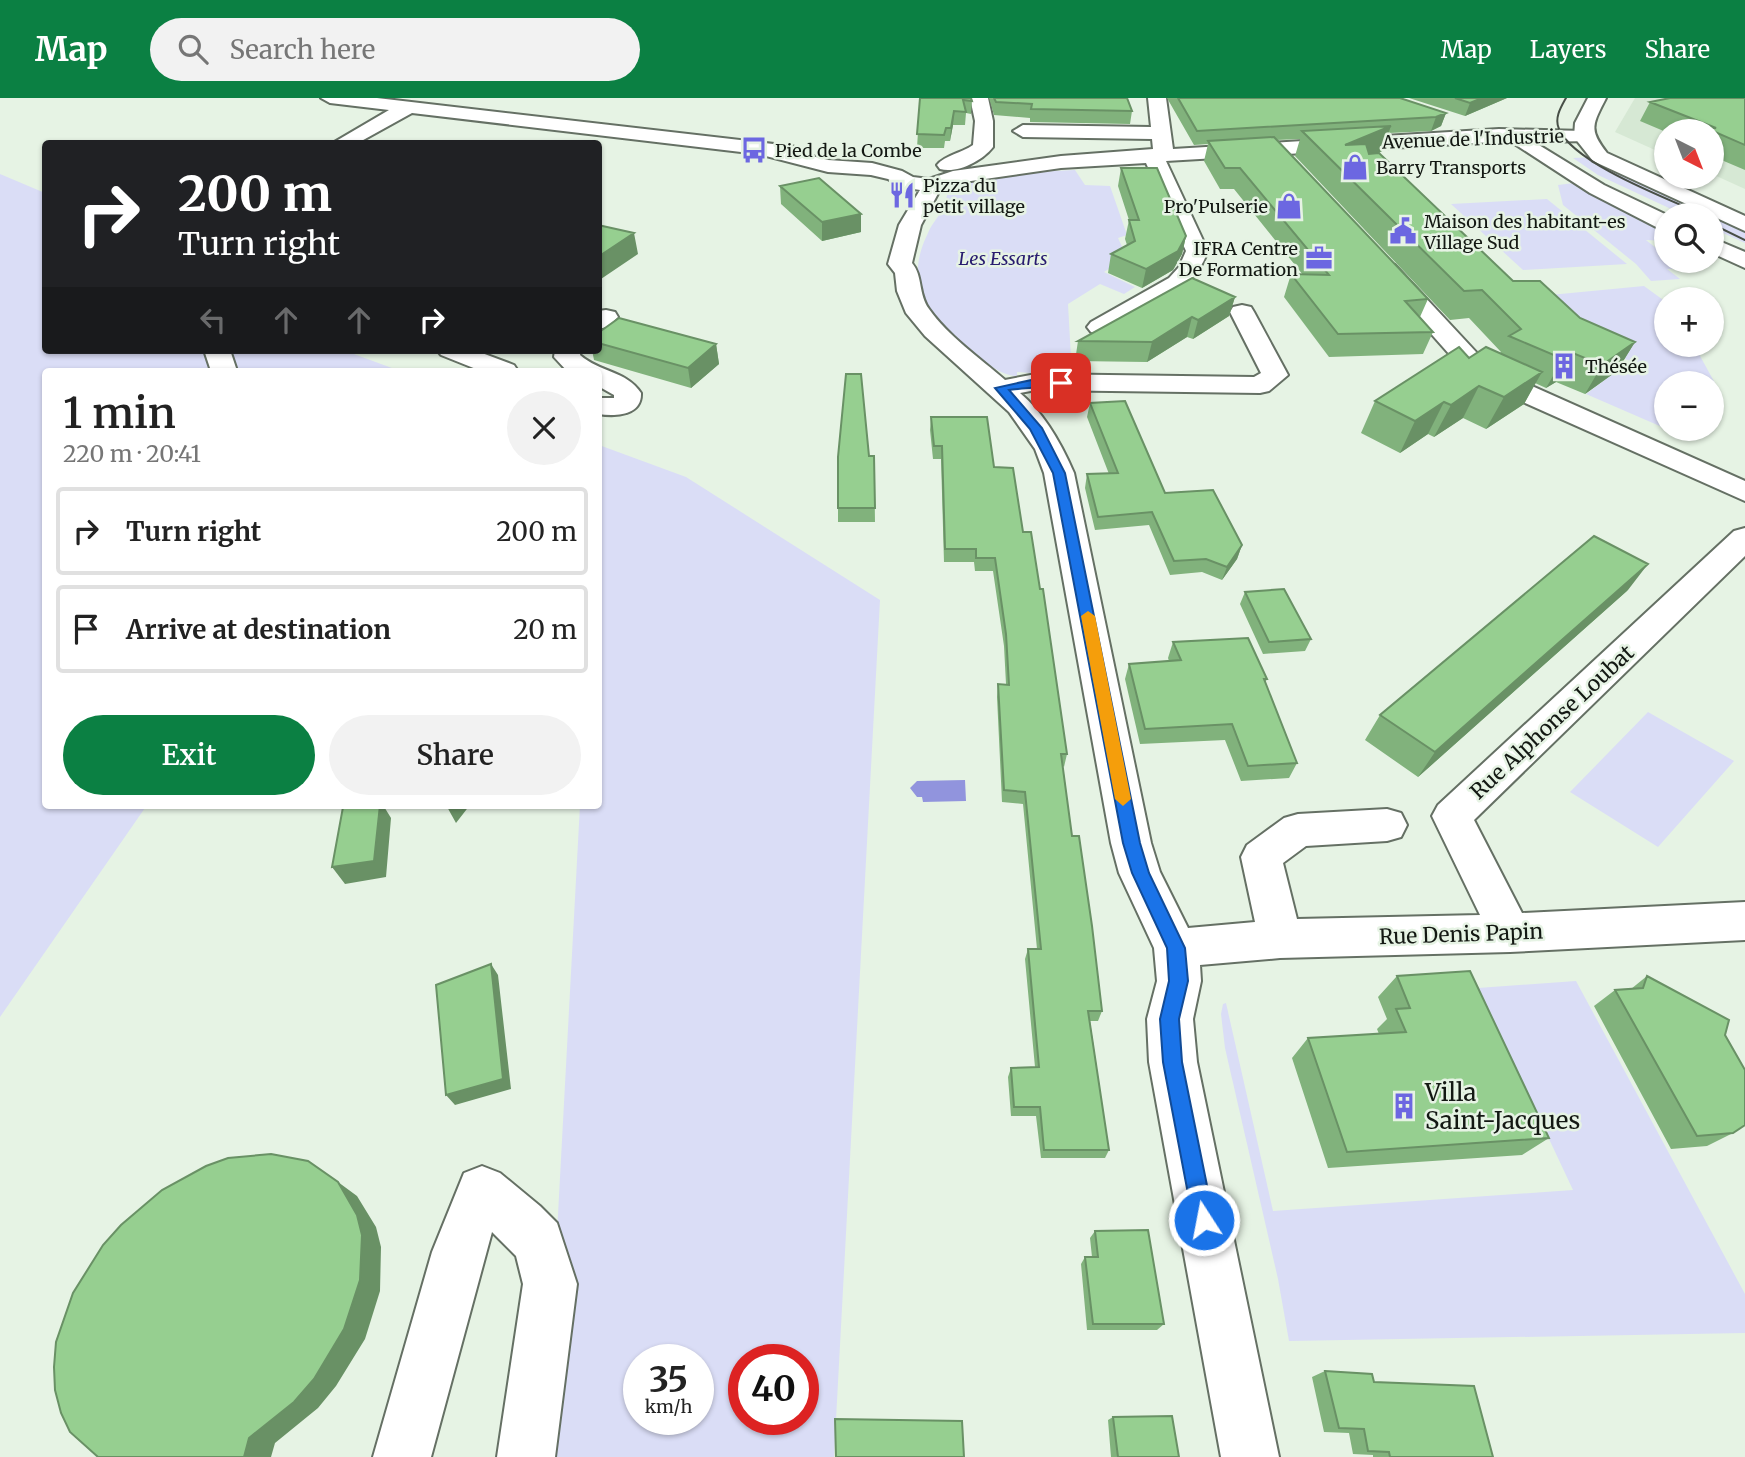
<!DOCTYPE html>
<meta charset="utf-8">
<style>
:root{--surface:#fff;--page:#f2f2f2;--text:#222;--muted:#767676;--line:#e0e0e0;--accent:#0b8043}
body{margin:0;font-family:Merriweather,serif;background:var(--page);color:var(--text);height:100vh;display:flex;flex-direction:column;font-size:26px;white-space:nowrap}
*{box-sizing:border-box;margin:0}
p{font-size:23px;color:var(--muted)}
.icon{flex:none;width:38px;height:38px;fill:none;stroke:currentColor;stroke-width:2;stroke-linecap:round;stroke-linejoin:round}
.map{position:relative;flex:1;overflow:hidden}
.drawer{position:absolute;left:42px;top:270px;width:560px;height:441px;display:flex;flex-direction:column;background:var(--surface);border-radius:7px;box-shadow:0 2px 5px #0004}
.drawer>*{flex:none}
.top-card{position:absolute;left:42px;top:42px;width:560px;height:214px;border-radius:7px;box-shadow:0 2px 5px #0004;background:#202124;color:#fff;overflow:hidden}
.needle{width:46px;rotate:138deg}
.tools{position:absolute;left:1654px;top:21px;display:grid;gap:14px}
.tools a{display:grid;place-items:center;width:70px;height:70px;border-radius:50%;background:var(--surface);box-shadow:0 2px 5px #0004;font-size:35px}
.speed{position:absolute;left:623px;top:1246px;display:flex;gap:14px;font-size:35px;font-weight:700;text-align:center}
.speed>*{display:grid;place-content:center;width:91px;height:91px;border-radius:50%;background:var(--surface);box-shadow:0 2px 5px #0004;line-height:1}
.speed small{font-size:18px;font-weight:400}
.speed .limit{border:10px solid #d22;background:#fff;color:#111}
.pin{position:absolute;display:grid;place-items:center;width:60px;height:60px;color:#fff;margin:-30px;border-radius:14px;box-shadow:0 4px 10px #0006}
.me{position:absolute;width:77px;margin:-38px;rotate:349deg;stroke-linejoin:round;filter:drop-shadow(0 0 5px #0008)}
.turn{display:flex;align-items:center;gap:24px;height:147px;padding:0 21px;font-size:32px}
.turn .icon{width:91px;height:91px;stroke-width:2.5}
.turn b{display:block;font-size:49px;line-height:60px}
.lanes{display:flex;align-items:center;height:66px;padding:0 21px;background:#0003;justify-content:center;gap:35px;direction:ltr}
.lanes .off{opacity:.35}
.round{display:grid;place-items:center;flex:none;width:74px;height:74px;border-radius:37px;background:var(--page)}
.headline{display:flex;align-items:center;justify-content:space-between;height:119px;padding:0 21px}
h1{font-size:42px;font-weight:600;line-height:52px}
.button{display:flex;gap:14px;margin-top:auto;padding:14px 21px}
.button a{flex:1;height:80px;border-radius:42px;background:var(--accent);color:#fff;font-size:28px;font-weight:600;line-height:80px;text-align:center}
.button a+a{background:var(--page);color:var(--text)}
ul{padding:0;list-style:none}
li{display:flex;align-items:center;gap:21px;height:88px;margin:0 14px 10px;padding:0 7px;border:4px solid var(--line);border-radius:7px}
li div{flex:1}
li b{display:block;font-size:26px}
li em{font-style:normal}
header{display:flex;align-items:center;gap:42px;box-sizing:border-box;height:98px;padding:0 35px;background:var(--accent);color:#fff}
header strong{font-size:33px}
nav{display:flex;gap:38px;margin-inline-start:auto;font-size:24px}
.search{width:490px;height:63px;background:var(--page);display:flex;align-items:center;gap:18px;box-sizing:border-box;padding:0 24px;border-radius:38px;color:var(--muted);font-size:26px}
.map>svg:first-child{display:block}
</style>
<header>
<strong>Map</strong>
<div class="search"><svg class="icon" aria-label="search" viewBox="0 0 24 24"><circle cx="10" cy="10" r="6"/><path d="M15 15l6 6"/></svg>Search here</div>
<nav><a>Map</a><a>Layers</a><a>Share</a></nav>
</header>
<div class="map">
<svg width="1745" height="1359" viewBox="0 0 1745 1359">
<rect width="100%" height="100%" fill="#e6f3e4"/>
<path fill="#d6e8d4" d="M1635,0H1677L1745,23V91L1712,76V33H1666V57L1615,34Z"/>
<path fill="#daddf6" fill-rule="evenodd" d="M1595,59L1745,130V145L1712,130V117H1684L1598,77L1573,60Z
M1075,72L1085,87L1110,88L1127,137L1118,140L1127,159L1104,174L1135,189L1124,196L1100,186L1068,206L1071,260L1076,278L1017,274V278C997,277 983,261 967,249C927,219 903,185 928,135C934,121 945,114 947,97H963L972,83L1016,75Z
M0,76L45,95L46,252H343L400,273H46V707H147L0,919Z
M1574,85L1666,129V143L1646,142L1666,158V163H1672L1682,170L1667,171L1680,181L1651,183L1636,166L1563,107L1558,87Z
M1547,101L1627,166L1523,172L1451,106Z
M1644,188L1666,204V247H1694L1716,287L1712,291V285H1666V326L1662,329L1586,296L1630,263L1573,240L1529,199Z
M599,347L686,379L880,502L834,1359H545L580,707H598ZM639,1262H698V1321H639ZM744,1262H803V1321H744Z
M1648,614L1734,663L1658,749L1570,694Z
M1576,883L1745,1196V1235L1289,1243L1278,1181L1225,950L1221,916L1223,906L1226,905L1273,1113L1573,1092L1478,890Z"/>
<path fill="#9194dd" d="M965,682L966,703L923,704L922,699H917L910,690L917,683Z"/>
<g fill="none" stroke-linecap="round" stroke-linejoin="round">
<g stroke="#657064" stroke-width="4">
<path id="minor" d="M321,0H377L791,48L798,50L800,55L828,62L872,65L902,73L913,79L929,81L953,73L1061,58L1153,51L1152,41L1023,39L1013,33L1023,27L1151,29L1148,0H1166L1173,51L1499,31L1584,33L1594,39L1591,43L1534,44L1604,87L1667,117L1666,132L1658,130L1590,95L1510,43L1166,63L1208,153C1192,197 1147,212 1109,234L1100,237L1091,234L1087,229L1091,224L1169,180L1179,169L1186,153L1146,65L1061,70L957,85L941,90L921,127L912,165C923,178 918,196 929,211C948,238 980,260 1005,282L1036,276L1254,279L1261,275L1230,214L1233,209L1242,207L1251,209L1254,214L1288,277L1269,293L1260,295L1036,292L1020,295C1044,315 1062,347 1074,375L1151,745L1160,774L1188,830L1255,824L1241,759L1247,747L1284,720L1298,716L1387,711L1401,715L1407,727L1401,739L1387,743L1306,748L1283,765L1297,821L1480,817L1432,718L1438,707L1734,433L1745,430V458L1474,722L1522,815L1745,804V842L1510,854L1280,860L1200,867L1201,883L1193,921L1197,964L1279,1359H1221L1149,964L1147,921L1157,883L1154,850L1119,775L1111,745L1044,375L1035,351L1009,314L925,238L906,215L897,193L895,175L888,166L899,127L920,92L901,89L888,81L871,77L828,74L758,56L412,15L356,46H331L389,12L330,5Z
M970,0H988L993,23V49C982,63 957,76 940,71L937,67C945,57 962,55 973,47L975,23Z
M1712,140L1745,154V170L1712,155Z
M1387,165L1395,167L1476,254L1505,276L1745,383V403L1487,288L1458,266L1379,177L1375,172L1379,167Z
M606,212L615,214L618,219L607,229L598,231V213Z
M204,252H230L237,273H211Z
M437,252H474L514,267L518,273H481L441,257Z
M555,252H581L580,257C599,274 627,273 641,295C642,317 617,319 598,316V300H614V297L598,288V273H567L554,259Z
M482,1068L500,1075L540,1108L557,1125L577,1186L555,1359H497L523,1186L516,1158L492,1134L431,1359H373L432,1154L464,1075Z"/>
</g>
<g stroke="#657064" stroke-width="4">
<path id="major" d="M1588,0H1606C1593,26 1588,31 1607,55L1745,118V133L1593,63L1574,39L1575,25Z"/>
</g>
<use href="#minor" fill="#fff" fill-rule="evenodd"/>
<use href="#major" fill="#fff" fill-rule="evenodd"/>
<path stroke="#484f47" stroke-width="2" d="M1566,0C1561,9 1554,20 1559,31C1574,66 1669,101 1704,117
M1712,126L1745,142"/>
</g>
<path fill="#81b27c" d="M920,0L972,3L971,16L966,15L965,27H953L950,43H945L944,50H917Z
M989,0H1127L1132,13L1130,26L1030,24V20L994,17Z
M1167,0H1400L1446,15L1441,28L1431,33L1389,35L1382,53L1379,55L1513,183L1580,220L1635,244L1617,273L1585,296L1556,284L1546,290L1535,285L1524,306L1486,331L1463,320L1434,339L1428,336L1400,355L1361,335L1375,303L1469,260L1500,255L1501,254L1469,220L1450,222L1295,58L1300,41L1276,42L1428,201L1420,219L1433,234L1423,256L1329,259L1284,199L1291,176L1303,177L1234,91H1220L1204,63L1208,46L1194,47Z
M1409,0H1507L1465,18Z
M1745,0V72L1712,58V33L1666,34L1640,23L1650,4Z
M1121,70L1186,138L1182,156L1173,172L1142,190L1108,175L1111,156L1127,147L1125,141L1129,122L1118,88Z
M780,88L861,116V134L822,143L781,106Z
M1235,199L1229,218L1193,241L1187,239L1147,264L1075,263L1078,243Z
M598,235L716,246L719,266L691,290L594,262L592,252H598Z
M1090,305L1165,395L1242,447L1237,461L1222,482L1202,474L1170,477L1149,427L1095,432L1085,390L1087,376H1109L1087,319Z
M931,319L994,369L1023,434L1067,656L1064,669L1063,668L1072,738L1102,913L1098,923H1090L1109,1052L1105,1060H1041L1036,1018H1011L1008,979L1011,970L1035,969L1025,861L1028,851H1037L1023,706L1002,704L997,599L998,586H1006L1004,548L993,473H975L974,464H944L941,361H933L930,332Z
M874,358L875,424H838V359Z
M1628,492L1418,679L1365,642L1380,617Z
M1245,494L1311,541L1305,553L1263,556L1240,506Z
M1173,544L1267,581L1265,585L1297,665L1289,680L1241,683L1225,642L1140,646L1125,581L1129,566L1169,563L1168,560Z
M1397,878L1549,1040L1522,1057L1328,1070L1292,960L1308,940L1379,936L1377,931L1387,921L1378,899Z
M1647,878L1725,937L1733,1035L1707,1048L1671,1051L1594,908L1615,892L1631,891Z
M1095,1133L1164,1226L1157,1232H1087L1081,1166L1085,1159H1092L1090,1140Z
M1325,1273L1374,1284L1493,1359H1373V1357L1353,1356L1349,1335L1324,1334L1312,1279Z
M1113,1319L1179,1359H1111L1108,1322Z"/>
<path fill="#699165" d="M1482,0H1507L1465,18L1470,5Z
M954,13L953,27L950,43L951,30Z
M1446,15L1441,28L1431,33L1436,19Z
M1391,28L1382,53L1341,71L1345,47Z
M861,116V134L822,143V124Z
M634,135L638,156L598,183V159Z
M1186,138L1182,156L1173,172L1142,190L1146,171Z
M1235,199L1229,218L1193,241L1198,222Z
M1192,219L1187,239L1147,264L1152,244Z
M1635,244L1617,273L1585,296L1602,267Z
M716,246L719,266L691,290L688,270Z
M1573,255L1556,284L1546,290L1563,261Z
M1542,274L1524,306L1486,331L1504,299Z
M1479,288L1463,320L1434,339L1451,307Z
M1444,304L1428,336L1400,355L1415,323Z
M1242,447L1237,461L1222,482L1227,469Z
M1648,466L1628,492L1418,679L1435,654Z
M380,707H383L391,720L386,779L345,786L332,769Z
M446,707H470L456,725Z
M491,866L498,877L511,991L455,1007L446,997Z
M338,1084L357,1098L376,1129L381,1149L380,1193L365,1241L336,1288L318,1310L275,1345L271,1359H244L249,1340Z"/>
<path fill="#96cf90" stroke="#699165" stroke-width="2" d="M920,0H971L972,3L963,2L966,14L954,13L951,30H946L944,37L917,36Z
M994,0H1127L1132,13L1031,11L1032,6L996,4Z
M1178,0H1400L1446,15L1436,19L1197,33Z
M1455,0H1482L1470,5Z
M1670,0H1745V47L1708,31L1716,30L1650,4Z
M1391,28L1345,47L1366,46L1369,56L1379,55L1513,183H1540L1580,220L1635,244L1602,267L1573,255L1563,261L1509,238L1521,231L1482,192L1464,193L1302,33Z
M1274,39L1428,201L1405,203L1433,234L1338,236L1291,176L1329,177L1240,70H1225L1208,43Z
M1121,70H1157L1186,138L1178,153L1146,171L1111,156L1135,143L1129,122H1139Z
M819,80L861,116L822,124L780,88Z
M598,127L634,135L598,159Z
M1192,180L1235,199L1198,222L1192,219L1152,244L1078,243Z
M619,220L716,246L688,270L598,245V235Z
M1459,249L1469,260L1486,249L1542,274L1504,299L1479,288L1451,307L1444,304L1415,323L1375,303Z
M846,276H861L869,358H874L875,410H838V359Z
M1125,303L1165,395L1213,392L1242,447L1227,469L1206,461L1174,463L1152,414L1098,419L1087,376L1118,375L1090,305Z
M931,319H987L994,369L1013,370L1023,434H1031L1040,491H1043L1067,656H1061L1072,738H1079L1092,828L1102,913H1088L1109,1052H1044L1040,1009H1014L1011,970L1039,969L1028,851H1041L1025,694L1004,692L998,586L1009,587L1006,536L995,460H976V451H945L942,348H934Z
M1594,438L1648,466L1435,654L1380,617Z
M1284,491L1311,541L1269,544L1245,494Z
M1248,540L1267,581H1264L1297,665L1248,668L1232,626L1145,631L1129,566L1181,562L1173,544Z
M353,707H380L374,763L332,769L343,709Z
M491,866L503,981L446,997L436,887Z
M1470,873L1549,1040L1347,1054L1308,940L1406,934L1396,911L1410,910L1397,878Z
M1647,878L1729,922L1725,937L1745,972V1027L1733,1035L1697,1038L1615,892L1643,890Z
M271,1056L308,1063L338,1084L357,1117L362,1137L360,1182L344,1231L314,1281L294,1304L249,1340L244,1359H98L70,1334L61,1315L55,1292L54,1269L56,1244L73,1195L103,1147L121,1127L162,1092L206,1068L228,1060Z
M1148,1132L1164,1226H1093L1085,1159H1098L1095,1133Z
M1325,1273L1372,1276L1374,1284L1474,1288L1493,1359H1390L1389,1354L1368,1353L1364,1331L1339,1330Z
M1172,1318L1179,1359H1118L1113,1319Z
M835,1321L962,1323L964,1359H836Z"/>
<path fill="#1a73e8" stroke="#114b97" stroke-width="2" d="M1036,281H1061L1066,285C1059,289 1021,290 1009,292L1042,330L1065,375L1140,745L1149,775L1185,850L1188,883L1179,921L1182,964L1214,1122L1211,1130L1204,1133L1196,1130L1193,1122L1163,964L1160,921L1169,883L1167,850L1132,775L1123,745L1053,375L1030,331L995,290Z"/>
<path fill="#f59e0b" d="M1088,513L1095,518L1131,701L1123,708L1115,701L1081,518Z"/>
<defs>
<g id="bus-bare" transform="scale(2.1)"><path d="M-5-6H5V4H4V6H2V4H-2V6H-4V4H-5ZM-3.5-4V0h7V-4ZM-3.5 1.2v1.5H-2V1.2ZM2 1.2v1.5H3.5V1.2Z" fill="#6c67e1" stroke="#e6f3e4" stroke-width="2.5" paint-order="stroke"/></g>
<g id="shop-bare" transform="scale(2.1)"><path d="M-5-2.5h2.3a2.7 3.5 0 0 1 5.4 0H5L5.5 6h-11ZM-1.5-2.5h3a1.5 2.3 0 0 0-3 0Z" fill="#6c67e1" stroke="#e6f3e4" stroke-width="2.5" paint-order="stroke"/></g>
<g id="restaurant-bare" transform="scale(2.1)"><path d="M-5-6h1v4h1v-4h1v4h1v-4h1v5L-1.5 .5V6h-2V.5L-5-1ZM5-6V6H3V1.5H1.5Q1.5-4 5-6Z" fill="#6c67e1" stroke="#e6f3e4" stroke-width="2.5" paint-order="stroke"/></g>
<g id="civic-bare" transform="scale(2.1)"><path d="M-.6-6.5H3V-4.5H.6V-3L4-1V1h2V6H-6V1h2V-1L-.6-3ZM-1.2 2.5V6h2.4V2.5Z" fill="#6c67e1" stroke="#e6f3e4" stroke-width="2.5" paint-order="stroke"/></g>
<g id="office-bare" transform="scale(2.1)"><path d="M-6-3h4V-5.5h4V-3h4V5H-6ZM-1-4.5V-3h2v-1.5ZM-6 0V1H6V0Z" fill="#6c67e1" stroke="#e6f3e4" stroke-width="2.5" paint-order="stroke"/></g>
<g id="building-bare" transform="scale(2.1)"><path d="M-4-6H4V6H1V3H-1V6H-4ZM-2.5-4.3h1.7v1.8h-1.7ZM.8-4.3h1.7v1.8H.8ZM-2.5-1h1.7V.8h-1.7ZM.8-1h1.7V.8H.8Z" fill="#6c67e1" stroke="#e6f3e4" stroke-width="2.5" paint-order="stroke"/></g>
</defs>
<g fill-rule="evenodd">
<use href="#bus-bare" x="754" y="52"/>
<use href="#shop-bare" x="1355" y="69"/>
<use href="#restaurant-bare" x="902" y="97"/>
<use href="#shop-bare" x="1289" y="108"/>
<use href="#civic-bare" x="1403" y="133"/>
<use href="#office-bare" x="1319" y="160"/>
<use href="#building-bare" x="1564" y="268"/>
<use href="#building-bare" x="1404" y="1008"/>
</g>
<g text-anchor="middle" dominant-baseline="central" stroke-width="5" stroke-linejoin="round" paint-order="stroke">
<g font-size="18" fill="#131813" stroke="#e6f3e4">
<text transform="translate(1473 41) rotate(-2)">Avenue de l'Industrie</text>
</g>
<g font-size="18" fill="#131813" stroke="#e6f3e4" text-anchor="start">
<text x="775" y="52">Pied de la Combe</text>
<text x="1376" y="69">Barry Transports</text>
<text x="923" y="87">Pizza du<tspan x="923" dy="21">petit village</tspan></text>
<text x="1268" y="108" text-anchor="end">Pro'Pulserie</text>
<text x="1424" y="123">Maison des habitant-es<tspan x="1424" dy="21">Village Sud</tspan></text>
<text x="1298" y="150" text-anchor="end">IFRA Centre<tspan x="1298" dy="21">De Formation</tspan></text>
<text x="1585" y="268">Thésée</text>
</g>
<g font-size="18" font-style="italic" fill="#281c6f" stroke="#e6f3e4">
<text x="1003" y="160">Les Essarts</text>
</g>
<g font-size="21" fill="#131813" stroke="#e6f3e4">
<text transform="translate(1552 624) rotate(-43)">Rue Alphonse Loubat</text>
<text transform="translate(1461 836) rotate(-2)">Rue Denis Papin</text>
</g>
<g font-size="24" fill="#131813" stroke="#e6f3e4" text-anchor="start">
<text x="1425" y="994">Villa<tspan x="1425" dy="28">Saint-Jacques</tspan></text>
</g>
</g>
</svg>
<div class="tools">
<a><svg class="needle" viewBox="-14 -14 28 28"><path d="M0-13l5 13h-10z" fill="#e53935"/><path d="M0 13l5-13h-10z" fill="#767676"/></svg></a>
<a><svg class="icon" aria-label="search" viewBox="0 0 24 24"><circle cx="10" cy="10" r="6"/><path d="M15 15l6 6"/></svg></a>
<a>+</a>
<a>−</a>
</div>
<div class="speed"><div>35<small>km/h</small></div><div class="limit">40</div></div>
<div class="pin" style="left:1061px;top:285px;background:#d93025"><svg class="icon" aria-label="arrive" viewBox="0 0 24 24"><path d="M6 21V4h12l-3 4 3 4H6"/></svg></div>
<svg class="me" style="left:1204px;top:1122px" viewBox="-20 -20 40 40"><circle r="17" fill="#1a73e8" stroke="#fff" stroke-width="3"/><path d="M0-11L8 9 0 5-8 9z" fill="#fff"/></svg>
<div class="top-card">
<div class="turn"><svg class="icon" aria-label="right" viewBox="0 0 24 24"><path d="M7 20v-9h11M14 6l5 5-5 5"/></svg><div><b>200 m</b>Turn right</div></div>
<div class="lanes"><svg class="icon off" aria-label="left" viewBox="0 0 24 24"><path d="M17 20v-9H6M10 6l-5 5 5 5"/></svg><svg class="icon off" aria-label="ahead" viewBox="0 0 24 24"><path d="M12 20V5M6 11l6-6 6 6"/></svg><svg class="icon off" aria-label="ahead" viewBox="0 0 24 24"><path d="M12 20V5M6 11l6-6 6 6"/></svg><svg class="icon" aria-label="right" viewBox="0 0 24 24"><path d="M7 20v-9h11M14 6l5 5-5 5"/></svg></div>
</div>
<section class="drawer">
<div class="headline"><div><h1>1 min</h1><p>220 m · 20:41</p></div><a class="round"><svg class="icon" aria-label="close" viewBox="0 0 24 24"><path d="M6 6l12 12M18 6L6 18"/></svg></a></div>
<ul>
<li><svg class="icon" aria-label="right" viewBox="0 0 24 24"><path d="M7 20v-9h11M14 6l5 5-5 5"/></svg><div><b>Turn right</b></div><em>200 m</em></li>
<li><svg class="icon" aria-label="arrive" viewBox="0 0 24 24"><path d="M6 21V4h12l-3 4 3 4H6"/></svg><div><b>Arrive at destination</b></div><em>20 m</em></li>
</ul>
<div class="button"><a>Exit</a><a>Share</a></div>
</section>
</div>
